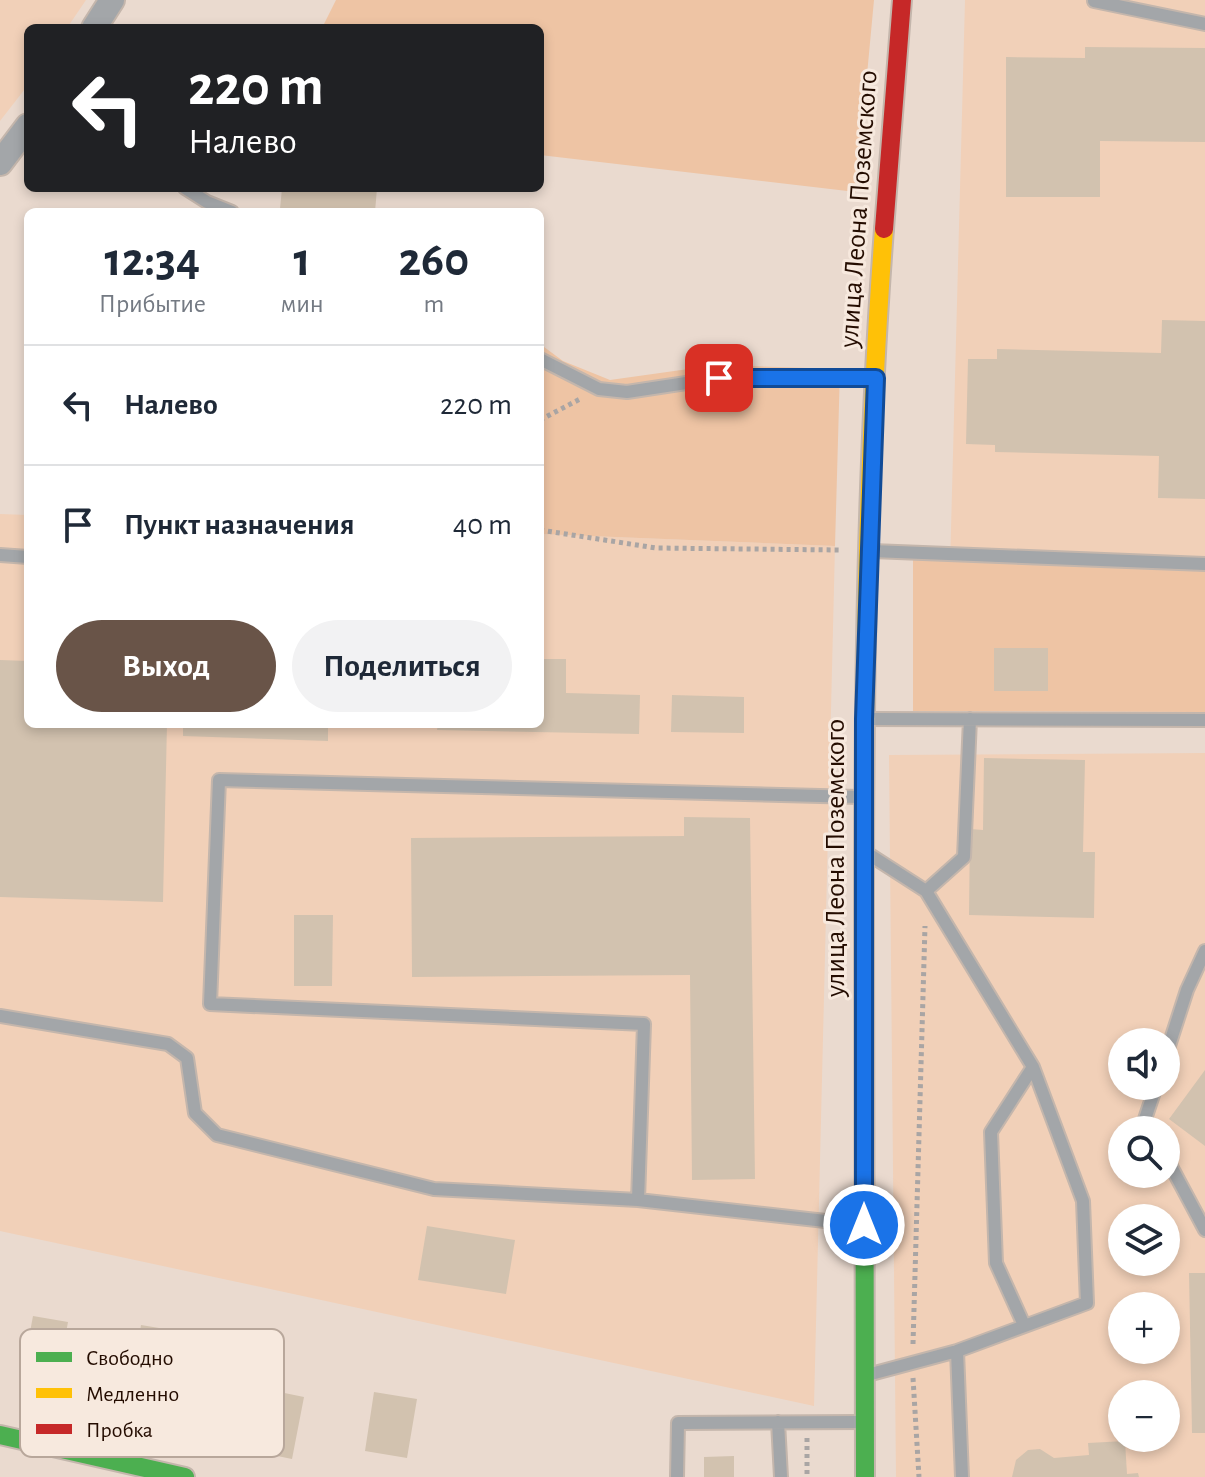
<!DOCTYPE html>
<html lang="ru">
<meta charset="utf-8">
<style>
:root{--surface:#fff;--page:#f2f2f3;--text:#1f2937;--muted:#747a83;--line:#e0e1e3;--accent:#695448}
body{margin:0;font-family:"Alegreya Sans",sans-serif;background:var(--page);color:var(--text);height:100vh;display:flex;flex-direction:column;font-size:30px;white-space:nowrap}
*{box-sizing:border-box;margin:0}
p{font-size:26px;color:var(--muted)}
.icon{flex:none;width:44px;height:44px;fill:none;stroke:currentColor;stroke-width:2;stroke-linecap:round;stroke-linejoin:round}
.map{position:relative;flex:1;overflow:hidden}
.side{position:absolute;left:24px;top:208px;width:520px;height:520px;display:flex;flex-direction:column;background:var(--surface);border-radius:12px;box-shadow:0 4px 12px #0003}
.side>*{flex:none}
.banner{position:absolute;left:24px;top:24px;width:520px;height:168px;border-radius:12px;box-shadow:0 4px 12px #0003;background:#202124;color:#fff;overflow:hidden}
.buttons{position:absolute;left:1108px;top:1028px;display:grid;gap:16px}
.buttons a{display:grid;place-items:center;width:72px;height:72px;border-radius:50%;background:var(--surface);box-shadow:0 4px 12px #0003;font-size:40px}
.pin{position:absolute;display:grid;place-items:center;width:68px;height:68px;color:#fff;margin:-34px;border-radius:16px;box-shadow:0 4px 12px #0006}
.me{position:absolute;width:88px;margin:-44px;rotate:0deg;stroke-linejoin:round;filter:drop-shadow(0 0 6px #0008)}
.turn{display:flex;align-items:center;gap:28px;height:168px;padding:0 32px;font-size:36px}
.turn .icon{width:104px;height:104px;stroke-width:2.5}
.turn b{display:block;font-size:56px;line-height:68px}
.eta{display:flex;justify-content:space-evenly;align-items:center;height:136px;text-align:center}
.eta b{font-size:48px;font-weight:700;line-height:56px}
.button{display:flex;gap:16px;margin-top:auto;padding:16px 32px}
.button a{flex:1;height:92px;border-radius:48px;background:var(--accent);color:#fff;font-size:32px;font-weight:700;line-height:92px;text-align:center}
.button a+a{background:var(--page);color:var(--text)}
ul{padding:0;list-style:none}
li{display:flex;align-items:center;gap:24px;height:120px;padding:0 32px;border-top:2px solid var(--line)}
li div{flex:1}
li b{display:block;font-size:30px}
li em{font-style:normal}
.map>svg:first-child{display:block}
</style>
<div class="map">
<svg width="1205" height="1477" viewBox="0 0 1205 1477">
<rect width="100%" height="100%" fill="#eadacf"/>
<path fill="#f1d0b8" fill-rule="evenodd" d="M0,0H86L67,28H28V85L0,121Z
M965,0H1205V568L950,567Z
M0,514L28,515V724H540V534L835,546L814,1406L0,1231Z
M1205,753V1477H896L889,755ZM1122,1042H1166V1086H1122ZM1122,1130H1166V1174H1122ZM1122,1218H1166V1262H1122ZM1122,1306H1166V1350H1122ZM1122,1394H1166V1438H1122Z"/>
<path fill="#eec4a4" d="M336,0H874L856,192L540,155V28H322Z
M540,344L563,361L610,380L717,365L840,369L835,546L540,534Z
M913,556L1205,557V712L913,711Z"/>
<path fill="#d2c2af" d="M1085,47L1205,48V142L1100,141V197H1006V57L1085,58Z
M282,188H377L375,212H313L280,209Z
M1162,320L1205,321V499L1158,498L1159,456L995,452V445L966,444L968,359H997V349L1161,353Z
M994,648H1048V691H994Z
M540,659H566V693L640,695L639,734L437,730L438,724H540Z
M0,660L28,661V724H167L163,902L0,897Z
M672,695L744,697V733L671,732Z
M183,724H328V741L183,736Z
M984,758L1085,760L1083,852H1095L1094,918L969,915L970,829L983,830Z
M684,817L750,818L755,1179L692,1180L690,975L412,977L411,838L684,836Z
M294,915H333L332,986H294Z
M1205,1070V1146L1169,1119Z
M427,1226L515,1240L506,1294L418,1280Z
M1189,1273H1205V1433H1192Z
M33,1316L68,1322L59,1370L24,1364Z
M141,1325L183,1332L173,1388L132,1381Z
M255,1387L304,1397L292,1459L243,1449Z
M374,1392L417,1399L407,1458L365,1451Z
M1125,1441L1127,1474L1138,1473L1139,1477H1012L1016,1460L1028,1450L1040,1449L1054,1458L1089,1455L1088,1443Z
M734,1456V1477H704V1457Z"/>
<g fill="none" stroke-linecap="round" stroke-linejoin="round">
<g stroke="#c4b6ac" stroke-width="16">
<path id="lane" d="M1094,1L1205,24
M185,188L207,202L232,212
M540,359L599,389L627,392L719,378H872
M872,551L1205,564
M0,555L28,557
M867,719L1205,720
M870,855L926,891L1033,1067L1083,1201L1087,1303L957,1351L871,1374
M926,891L964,857L970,719
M0,1016L168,1044L187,1058L195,1113L217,1135L434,1189L638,1200L644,1024L210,1004L219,780L859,797
M1166,1055L1187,990L1205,951
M1151,1130L1145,1119L1156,1086
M1166,1157L1205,1230
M638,1200L861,1225
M1024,1325L996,1263L991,1132L1033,1067
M957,1351L962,1477
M778,1422L781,1477
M677,1477L678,1423L861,1422"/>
</g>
<g stroke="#c4b6ac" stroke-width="28">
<path id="street" d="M94,28L112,0
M0,163L28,126"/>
</g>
<g stroke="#c4b6ac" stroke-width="22">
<path id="fast" d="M864,906L865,1477
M0,1435L185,1477"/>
</g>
<g stroke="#c4b6ac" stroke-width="22">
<path id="slow" d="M864,906C864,680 867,454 884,229"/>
</g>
<g stroke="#c4b6ac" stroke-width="22">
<path id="jam" d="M884,229L902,0"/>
</g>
<path stroke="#a9a5a4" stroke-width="5" stroke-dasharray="4 4" stroke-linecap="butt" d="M540,420L582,398
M540,530L656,548L839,550
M913,1344L925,926
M913,1378L919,1477
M807,1438V1477"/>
<use href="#lane" stroke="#a3a6a9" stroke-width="12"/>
<use href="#street" stroke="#a3a6a9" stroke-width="24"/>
<use href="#fast" stroke="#4caf50" stroke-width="18"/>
<use href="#slow" stroke="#ffc107" stroke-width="18"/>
<use href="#jam" stroke="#c62828" stroke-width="18"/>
</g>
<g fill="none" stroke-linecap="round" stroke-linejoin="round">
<g stroke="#114b97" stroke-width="20">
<path id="route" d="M719,378H876L864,719V1225"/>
</g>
<use href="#route" stroke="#1a73e8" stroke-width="14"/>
</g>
<g text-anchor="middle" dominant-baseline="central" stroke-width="6" stroke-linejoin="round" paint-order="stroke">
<g font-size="28" fill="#240c00" stroke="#f7e9de">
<text transform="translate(859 209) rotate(-86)">улица Леона Поземского</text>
<text transform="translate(836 858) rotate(-90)">улица Леона Поземского</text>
</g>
</g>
<rect x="20" y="1329" width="264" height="128" rx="12" fill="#f7e9de" stroke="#b8a79b" stroke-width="2"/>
<rect x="36" y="1352" width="36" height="10" fill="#4caf50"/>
<rect x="36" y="1388" width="36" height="10" fill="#ffc107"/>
<rect x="36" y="1424" width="36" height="10" fill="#c62828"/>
<g font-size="22" fill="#240c00">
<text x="86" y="1365">Свободно</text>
<text x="86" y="1401">Медленно</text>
<text x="86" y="1437">Пробка</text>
</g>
</svg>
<div class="buttons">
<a><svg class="icon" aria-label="sound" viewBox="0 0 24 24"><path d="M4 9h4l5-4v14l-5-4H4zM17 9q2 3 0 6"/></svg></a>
<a><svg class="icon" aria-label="search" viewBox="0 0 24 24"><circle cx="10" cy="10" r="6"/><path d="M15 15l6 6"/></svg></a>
<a><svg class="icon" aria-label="layers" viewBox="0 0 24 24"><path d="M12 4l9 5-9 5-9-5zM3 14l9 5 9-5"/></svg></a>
<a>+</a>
<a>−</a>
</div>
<div class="pin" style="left:719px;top:378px;background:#d93025"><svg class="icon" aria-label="arrive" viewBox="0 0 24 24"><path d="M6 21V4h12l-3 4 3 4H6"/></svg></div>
<svg class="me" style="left:864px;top:1225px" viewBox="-20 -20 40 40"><circle r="17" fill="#1a73e8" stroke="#fff" stroke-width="3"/><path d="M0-11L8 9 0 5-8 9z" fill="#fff"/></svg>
<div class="banner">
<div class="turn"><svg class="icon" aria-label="left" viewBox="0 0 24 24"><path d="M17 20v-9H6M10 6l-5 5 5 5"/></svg><div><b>220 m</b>Налево</div></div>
</div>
<section class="side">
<div class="eta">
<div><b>12:34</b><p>Прибытие</p></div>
<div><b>1</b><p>мин</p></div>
<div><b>260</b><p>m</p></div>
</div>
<ul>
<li><svg class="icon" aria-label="left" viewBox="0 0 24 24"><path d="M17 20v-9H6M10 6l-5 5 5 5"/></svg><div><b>Налево</b></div><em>220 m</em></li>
<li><svg class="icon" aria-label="arrive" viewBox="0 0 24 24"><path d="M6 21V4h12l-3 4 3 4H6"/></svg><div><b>Пункт назначения</b></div><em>40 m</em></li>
</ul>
<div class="button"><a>Выход</a><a>Поделиться</a></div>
</section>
</div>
